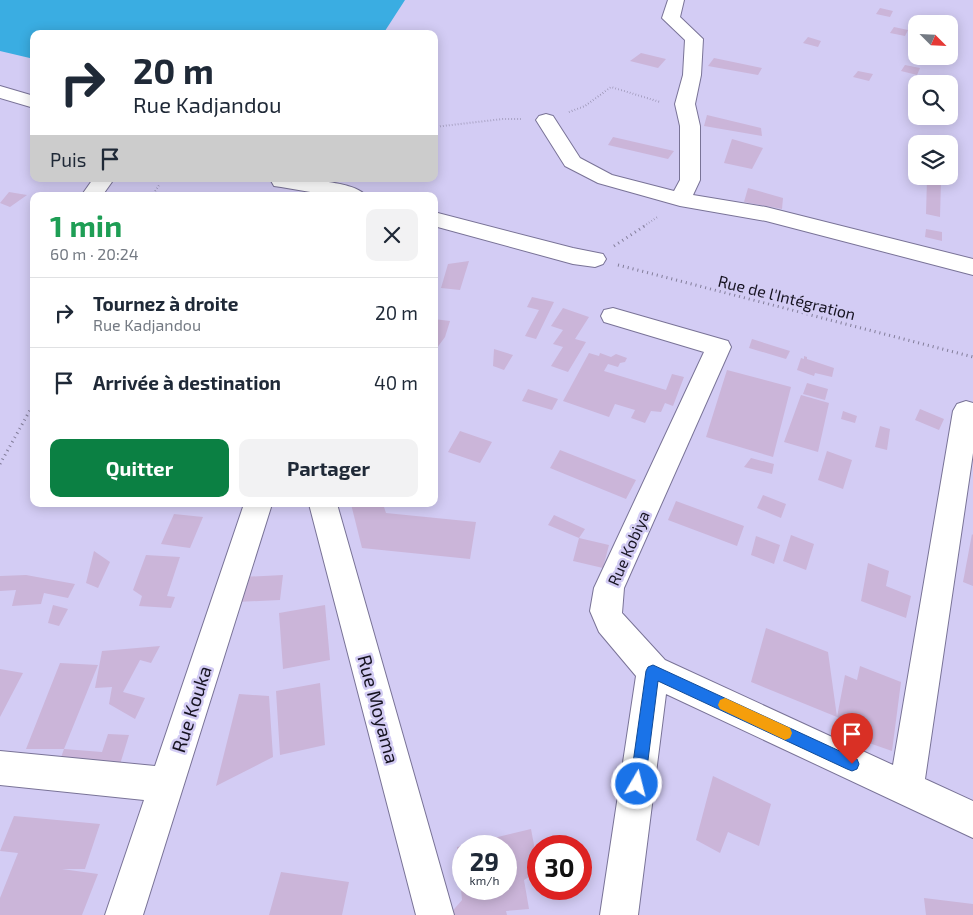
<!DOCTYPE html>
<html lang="fr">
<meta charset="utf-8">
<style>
:root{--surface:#fff;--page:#f2f2f3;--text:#1f2937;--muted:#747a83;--line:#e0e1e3;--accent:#0b8043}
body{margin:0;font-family:"Exo 2",sans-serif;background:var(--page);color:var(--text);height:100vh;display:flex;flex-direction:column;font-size:19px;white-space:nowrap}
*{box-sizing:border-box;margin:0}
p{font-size:16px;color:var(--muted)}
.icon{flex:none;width:28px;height:28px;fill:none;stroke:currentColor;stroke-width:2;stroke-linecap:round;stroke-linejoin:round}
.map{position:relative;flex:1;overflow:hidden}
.panel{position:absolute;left:30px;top:192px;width:408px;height:315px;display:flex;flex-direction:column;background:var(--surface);border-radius:10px;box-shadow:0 2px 12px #0003}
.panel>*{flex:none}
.hud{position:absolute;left:30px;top:30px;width:408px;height:152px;border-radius:10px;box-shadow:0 2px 12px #0003;background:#fff;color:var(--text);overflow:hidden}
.needle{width:32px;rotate:114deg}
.buttons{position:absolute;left:908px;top:15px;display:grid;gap:10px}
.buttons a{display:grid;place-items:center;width:50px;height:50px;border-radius:10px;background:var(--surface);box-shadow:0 2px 12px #0003;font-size:25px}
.speed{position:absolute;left:452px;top:835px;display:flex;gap:10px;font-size:25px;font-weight:700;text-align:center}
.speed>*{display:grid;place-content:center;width:65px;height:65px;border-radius:50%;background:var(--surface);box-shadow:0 2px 12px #0003;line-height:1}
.speed small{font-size:12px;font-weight:400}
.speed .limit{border:8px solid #d22;background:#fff;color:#111}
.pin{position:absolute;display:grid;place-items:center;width:42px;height:42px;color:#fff;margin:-51px -21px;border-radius:50% 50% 50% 0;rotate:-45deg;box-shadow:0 0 5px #0007}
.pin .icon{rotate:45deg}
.me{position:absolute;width:55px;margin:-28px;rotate:8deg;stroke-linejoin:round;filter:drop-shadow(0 0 4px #0008)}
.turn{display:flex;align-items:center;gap:18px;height:105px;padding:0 20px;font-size:22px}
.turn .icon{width:65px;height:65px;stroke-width:2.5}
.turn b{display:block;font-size:35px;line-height:42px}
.then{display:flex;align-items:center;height:48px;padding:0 20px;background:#0003;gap:10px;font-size:19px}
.round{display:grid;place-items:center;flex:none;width:52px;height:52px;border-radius:10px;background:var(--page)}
.summary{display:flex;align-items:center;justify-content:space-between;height:85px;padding:0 20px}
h1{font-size:30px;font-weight:700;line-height:38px;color:#1e9e55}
.primary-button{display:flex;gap:10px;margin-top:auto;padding:10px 20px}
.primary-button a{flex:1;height:58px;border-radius:10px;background:var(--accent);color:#fff;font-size:20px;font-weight:700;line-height:58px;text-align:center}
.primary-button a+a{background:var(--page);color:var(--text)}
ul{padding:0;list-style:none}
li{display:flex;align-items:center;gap:15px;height:70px;padding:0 20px;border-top:1px solid var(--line)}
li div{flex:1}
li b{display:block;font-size:19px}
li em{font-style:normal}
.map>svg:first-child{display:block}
</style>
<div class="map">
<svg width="973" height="915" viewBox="0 0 973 915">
<rect width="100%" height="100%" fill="#d3ccf4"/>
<path fill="#3aade2" d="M0,0H405L383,34H34V59L0,51Z"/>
<path fill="#cbb5d9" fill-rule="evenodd" d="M880,8L893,11L890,17L876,14Z
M894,27L908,30L905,36L890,33Z
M808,37L821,41L818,47L803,43Z
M641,53L666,59L658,68L630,61Z
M714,58L762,68L758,75L708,66Z
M905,65L920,68L917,75L901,71Z
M858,71L873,74L869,81L853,77Z
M707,115L761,128L762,136L704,126Z
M613,137L674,151L668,159L608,145Z
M732,139L763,148L752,169L724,163Z
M927,179L941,181L940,217L926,214Z
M748,188L783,198L782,209L744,202Z
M9,192L27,195L10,207L0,203Z
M926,229L942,232V241L925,237Z
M469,261L460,290L441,288L448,264Z
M532,297L554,302L536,339L525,336L539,310L527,307Z
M563,308L589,317L575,339L586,342L568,372L551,366L563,347L553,344L563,330L551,326Z
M434,319L450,321L445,337L434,352Z
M752,339L790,351L786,359L749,348Z
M494,349L513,355L504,370L493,366Z
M589,353L599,356L600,353L611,357L616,354L627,358L625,362L620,363L618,367L608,364L604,371L666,390L672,374L684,377L673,406L665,403L661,412L651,411L645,423L631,418L635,410L615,404L609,417L563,401Z
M804,356L807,357V359L834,368L832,377L815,373L814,376L797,370L801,358L804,359Z
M727,370L791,387L773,457L706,437Z
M807,383L828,389L825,400L803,394Z
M528,389L558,399L552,410L522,401Z
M801,395L829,403L818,452L784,442Z
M920,409L944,419L939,430L915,420Z
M843,411L857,416L855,423L841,419Z
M880,426L890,429L887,450L875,447Z
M460,431L492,442L480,463L448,452Z
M560,450L636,480L626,499L550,468Z
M827,451L852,460L843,489L818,480Z
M751,458L774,464L772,474L744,467Z
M763,495L786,504L781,518L757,508Z
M676,501L744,526L737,546L668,520Z
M73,504H118L116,507Z
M351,504H383L386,513L476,522L470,559L362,548Z
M174,514L203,517L190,548L161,544Z
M554,515L585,529L579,538L548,525Z
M972,534L973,535V586L963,582Z
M791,535L814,544L806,570L783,561Z
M756,536L780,545L774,564L751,555Z
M579,538L609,545L603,568L573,561Z
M94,551L110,562L98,588L86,583Z
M146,555L180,557L167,596L175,597L171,608L139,606L142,596L133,590Z
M868,563L889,571L886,586L911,596L906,618L861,601Z
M26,575L75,584L68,598L44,593L41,604L12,606L16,590L0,591V576Z
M283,575L280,600L237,602L241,577Z
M53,605L68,609L59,626L48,623Z
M325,605L330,660L283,669L279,613Z
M766,628L828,652L837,717L751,682Z
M160,646L151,663L140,660L123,692L145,698L135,719L109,704L112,687L95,688L102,651Z
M60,663L98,665L64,749H26Z
M860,666L901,682L892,751L869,743L837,717L845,675L857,680Z
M0,669L23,673L0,717Z
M320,683L325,745L280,755L276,691Z
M239,694L269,696L273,757L216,786Z
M108,734L129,735L118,771L58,766L64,749L102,752Z
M713,776L771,804L759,846L728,832L720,853L696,840Z
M14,816L100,824L85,869H62L98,874L82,915H0V898L18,853L0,851Z
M531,829L539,871L524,880L529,909L506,911L507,915H449L462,900L457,847ZM464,846H506V889H464Z
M281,872L349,882L342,915H269Z
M924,898L973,904V915H926Z"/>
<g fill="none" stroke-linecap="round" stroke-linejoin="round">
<g stroke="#797397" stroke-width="2">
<path id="minor" d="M668,0H684L680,17L703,39L701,75L695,104L700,126V180L693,195L766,207L973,259V275L766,221L680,206L598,183L565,166L536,120L539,116L546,114L553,116L580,158L612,175L674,191L680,180V126L675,104L683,75L685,40L662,18Z
M0,86L34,96V108L0,98Z
M93,179H114L102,196H81Z
M270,179C290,179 354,179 366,196H334L281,187L274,186Z
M434,212L573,248L603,254L606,259L603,264L595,267L573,264L434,226Z
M613,308L728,341L731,347L624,588L622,613L665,660L893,765L953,411L957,404L966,401L973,403V453L925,779L973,801V838L666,694L638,915H600L636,676L599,632L590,611L594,588L704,352L604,322L601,316L604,310Z
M244,504H272L143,915H105L144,800L0,785V751L155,766Z
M309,504H337L454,915H416Z"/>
</g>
<path stroke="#827d99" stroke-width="2" stroke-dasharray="0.5 2.5" stroke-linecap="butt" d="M569,112L585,106L611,87L660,102
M434,127L503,119H521
M152,196L159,185
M644,226L659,216"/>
<path stroke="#827d99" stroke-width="3" stroke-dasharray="1 4" stroke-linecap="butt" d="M614,246L646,225
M618,265L973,357
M0,464L34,403"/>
<use href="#minor" fill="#fff" fill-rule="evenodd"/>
</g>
<path fill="#1a73e8" stroke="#114b97" d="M653,665L857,759L859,764L857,769L852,771L847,769L658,681L645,784L643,789L637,791L632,789L630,784L646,671L648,667Z"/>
<path fill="#f59e0b" d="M725,698L790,728L792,733L790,738L785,740L720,709L718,705L720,700Z"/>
<g text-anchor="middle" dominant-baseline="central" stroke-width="5" stroke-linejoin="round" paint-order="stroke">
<g font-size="16" fill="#171422" stroke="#d3ccf4">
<text transform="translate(787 297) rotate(14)">Rue de l'Intégration</text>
<text transform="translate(628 548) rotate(-66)">Rue Kobiya</text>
</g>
<g font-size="19" fill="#171422" stroke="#d3ccf4">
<text transform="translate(191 709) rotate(-72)">Rue Kouka</text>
<text transform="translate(379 709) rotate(75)">Rue Moyama</text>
</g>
</g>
</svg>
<div class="buttons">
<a><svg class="needle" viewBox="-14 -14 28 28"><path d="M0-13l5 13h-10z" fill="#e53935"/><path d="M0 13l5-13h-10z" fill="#747a83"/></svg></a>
<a><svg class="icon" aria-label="search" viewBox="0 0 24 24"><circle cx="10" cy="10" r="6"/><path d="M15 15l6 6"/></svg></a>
<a><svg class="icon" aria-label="layers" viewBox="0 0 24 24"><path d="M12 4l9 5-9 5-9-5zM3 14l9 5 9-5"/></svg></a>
</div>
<div class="speed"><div>29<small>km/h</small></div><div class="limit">30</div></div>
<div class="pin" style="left:852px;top:764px;background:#d93025"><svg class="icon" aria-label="arrive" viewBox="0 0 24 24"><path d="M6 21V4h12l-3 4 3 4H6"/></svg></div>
<svg class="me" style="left:637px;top:784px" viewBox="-20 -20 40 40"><circle r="17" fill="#1a73e8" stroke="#fff" stroke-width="3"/><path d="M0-11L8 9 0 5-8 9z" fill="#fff"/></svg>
<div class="hud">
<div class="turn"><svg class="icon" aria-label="right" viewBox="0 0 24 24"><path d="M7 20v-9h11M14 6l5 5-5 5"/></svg><div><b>20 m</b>Rue Kadjandou</div></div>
<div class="then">Puis<svg class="icon" aria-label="arrive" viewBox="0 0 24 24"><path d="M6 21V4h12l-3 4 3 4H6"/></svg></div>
</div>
<section class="panel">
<div class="summary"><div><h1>1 min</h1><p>60 m · 20:24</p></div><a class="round"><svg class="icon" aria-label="close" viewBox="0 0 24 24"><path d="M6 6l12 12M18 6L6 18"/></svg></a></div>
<ul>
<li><svg class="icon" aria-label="right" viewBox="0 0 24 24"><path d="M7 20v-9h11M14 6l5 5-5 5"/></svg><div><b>Tournez à droite</b><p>Rue Kadjandou</p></div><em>20 m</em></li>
<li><svg class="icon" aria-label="arrive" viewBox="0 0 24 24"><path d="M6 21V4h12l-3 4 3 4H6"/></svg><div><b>Arrivée à destination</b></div><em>40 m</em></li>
</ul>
<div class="primary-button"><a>Quitter</a><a>Partager</a></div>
</section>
</div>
